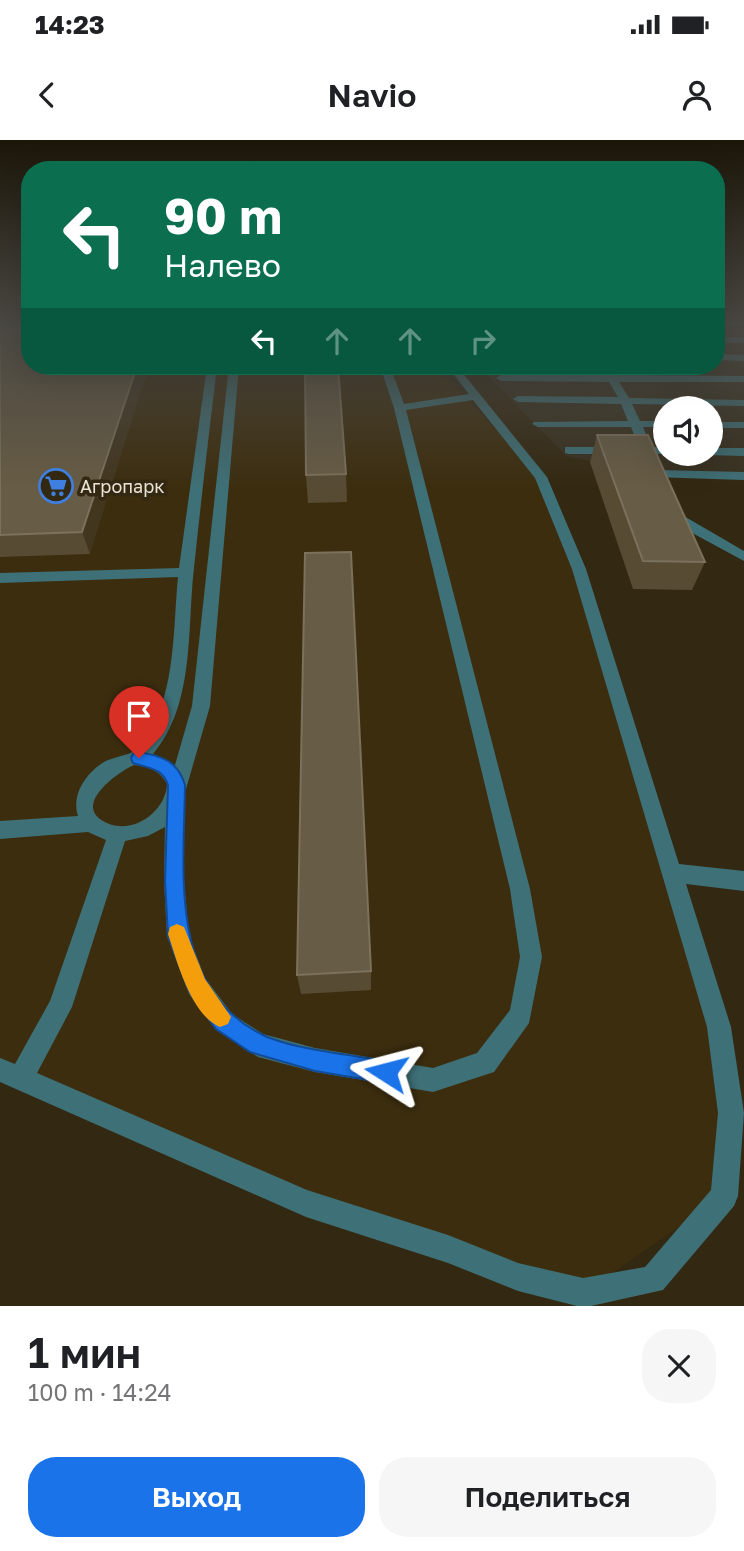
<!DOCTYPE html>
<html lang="ru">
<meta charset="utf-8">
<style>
:root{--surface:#fff;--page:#f6f6f6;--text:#202124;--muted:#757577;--accent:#1a73e8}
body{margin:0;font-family:"Golos Text",sans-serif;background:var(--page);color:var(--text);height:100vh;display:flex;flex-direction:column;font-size:26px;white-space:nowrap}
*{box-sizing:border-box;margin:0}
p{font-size:23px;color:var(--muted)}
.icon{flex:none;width:38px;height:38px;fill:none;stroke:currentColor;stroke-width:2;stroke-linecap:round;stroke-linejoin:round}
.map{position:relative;height:1166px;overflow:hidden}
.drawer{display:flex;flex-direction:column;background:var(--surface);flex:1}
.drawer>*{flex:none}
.top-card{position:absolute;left:21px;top:21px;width:704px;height:214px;border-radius:28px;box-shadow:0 7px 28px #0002;background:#0b6e4f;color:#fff;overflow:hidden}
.tools{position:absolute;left:653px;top:256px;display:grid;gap:14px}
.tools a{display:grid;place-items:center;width:70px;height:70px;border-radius:50%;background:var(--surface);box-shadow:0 7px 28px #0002;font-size:35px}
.pin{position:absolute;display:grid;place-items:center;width:60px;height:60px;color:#fff;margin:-72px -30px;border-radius:50% 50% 50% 0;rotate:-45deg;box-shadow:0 0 7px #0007}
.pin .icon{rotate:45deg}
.me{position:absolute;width:77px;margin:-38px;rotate:279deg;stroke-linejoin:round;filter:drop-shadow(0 0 5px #0008)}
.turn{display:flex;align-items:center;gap:24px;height:147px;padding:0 28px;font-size:32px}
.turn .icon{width:91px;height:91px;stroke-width:2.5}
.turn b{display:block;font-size:49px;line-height:60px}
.lanes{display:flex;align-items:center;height:66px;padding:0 28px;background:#0003;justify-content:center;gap:35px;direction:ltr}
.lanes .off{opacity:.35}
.round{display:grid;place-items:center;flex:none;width:74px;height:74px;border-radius:28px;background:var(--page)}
.overview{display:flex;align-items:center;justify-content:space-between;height:119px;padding:0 28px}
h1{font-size:42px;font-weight:600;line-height:52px}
.cta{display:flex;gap:14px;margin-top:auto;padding:14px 28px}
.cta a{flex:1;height:80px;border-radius:28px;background:var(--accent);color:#fff;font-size:28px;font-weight:600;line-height:80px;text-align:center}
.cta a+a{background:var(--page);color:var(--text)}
.status{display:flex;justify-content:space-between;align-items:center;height:49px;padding:0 35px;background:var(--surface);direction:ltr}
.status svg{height:19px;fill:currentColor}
header{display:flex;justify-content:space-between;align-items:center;height:91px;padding:0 28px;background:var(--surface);font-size:32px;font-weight:600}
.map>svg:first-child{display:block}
</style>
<div class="status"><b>14:23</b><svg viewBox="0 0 49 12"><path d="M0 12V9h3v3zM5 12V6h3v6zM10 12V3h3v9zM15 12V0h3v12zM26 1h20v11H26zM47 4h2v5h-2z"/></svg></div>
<header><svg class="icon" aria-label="back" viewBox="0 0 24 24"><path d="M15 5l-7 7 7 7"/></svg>Navio<svg class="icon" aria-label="person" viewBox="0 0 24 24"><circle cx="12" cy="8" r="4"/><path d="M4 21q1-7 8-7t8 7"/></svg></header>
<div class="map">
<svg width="744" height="1166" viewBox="0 0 744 1166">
<rect width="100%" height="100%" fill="#332811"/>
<path fill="#3c2d0e" d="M0,185L30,226H436L541,337L579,429L719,887L724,1056L583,1153L306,1063L0,932Z"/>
<path fill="#38301f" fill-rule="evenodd" d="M716,189L744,193V333L640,331L566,316L481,229L550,234L564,226H716ZM665,268H710V313H665Z"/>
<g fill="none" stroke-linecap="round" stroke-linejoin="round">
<path fill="#3e7077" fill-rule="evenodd" d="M716,197H744V203H716Z
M716,214L744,215V221L716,220Z
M207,226H217C209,293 201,361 194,428C187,489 195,565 153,614L175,625L192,566L229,226H239L210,566L184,656V741L189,796L205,838L232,874L263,894L315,908L433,928L477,913L510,870L520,817L510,749L394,268L380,226H390L404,264L469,254L447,226H457L547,337L586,429L679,724L744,731V751L686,744L731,887L744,973L738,1056L734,1066L663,1150L591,1166H577L518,1151L448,1123L306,1077L0,942V918L15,924L50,861L106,700L88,692L0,699V681L78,676C71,655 86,633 104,622C113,617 126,616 134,611C139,608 145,599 148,594C176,550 173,487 178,437L0,443V433L179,428ZM473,260L535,338L572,429L707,887L718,973L711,1050L645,1127L583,1138L518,1123L448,1095L307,1050L37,933L72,867L125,701L148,696L165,687L164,741L167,796L189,854L216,890L258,917L315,932L433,952L494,932L529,883L542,817L530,749L406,270ZM134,625C148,627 160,630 167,644C166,671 134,695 107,683C70,667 116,633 134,625Z
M604,226H614L617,235L744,236V242H619L629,258L744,260V266L632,264L640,281H665V287H643L651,307H665V313L669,314H654L653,319L649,320L642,314H569L565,313V307H639L631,287H538L532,284L534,282L628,281L621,264L518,262L513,259L518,256L618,257L609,242L501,241L496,238L501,235H606Z
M710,282H744V288H710Z
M710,308H744V316L706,315L710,313Z
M657,330L744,332V340L653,337L651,334Z
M670,368L744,411V421L670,381L663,372Z"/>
</g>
<path fill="#574b34" d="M0,185H30L90,414L0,417Z
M597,295L705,422L692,450L633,449L590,322Z
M346,334L347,362L308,363L306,335Z
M371,831V850L301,854L297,835Z"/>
<path fill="#42361f" d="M137,226H149L90,414L82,392Z"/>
<path fill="#675c45" stroke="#7b715c" stroke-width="2" d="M0,185H30V226H137L82,392L0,395Z
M305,226H338L346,334L306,335Z
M597,295H648L705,422L643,421Z
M351,412L371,831L297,835L305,413Z"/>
<linearGradient id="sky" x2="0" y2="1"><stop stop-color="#1c1609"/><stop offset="0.53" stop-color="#4a4843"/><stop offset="1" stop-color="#4a4843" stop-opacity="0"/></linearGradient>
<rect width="744" height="349" fill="url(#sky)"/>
<path fill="#1a73e8" stroke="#114b97" stroke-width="2" d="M139,612C162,616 178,621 185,645C184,732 168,847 261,894C290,909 352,915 386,921L394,924L397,932L394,940L386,943L315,931L250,912L216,889L190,853L168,796L165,741L168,645C163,628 148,628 133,623L131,618L133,614Z"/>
<path fill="#f59e0b" d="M177,784L184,787L205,839L231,877L228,884L220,887C191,875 177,821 168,794L170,787Z"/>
<defs>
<g id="supermarket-ring" transform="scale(1.75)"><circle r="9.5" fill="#332811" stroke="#3f7fe0" stroke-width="1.5"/><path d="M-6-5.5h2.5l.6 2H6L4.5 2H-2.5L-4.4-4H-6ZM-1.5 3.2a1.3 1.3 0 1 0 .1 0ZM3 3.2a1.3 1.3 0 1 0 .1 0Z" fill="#3f7fe0"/></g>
</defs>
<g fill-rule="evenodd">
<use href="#supermarket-ring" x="56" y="346"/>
</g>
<g text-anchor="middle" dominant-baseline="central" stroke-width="7" stroke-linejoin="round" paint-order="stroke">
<g font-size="18" fill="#eae2d5" stroke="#332811" text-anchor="start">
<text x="80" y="346">Агропарк</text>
</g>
</g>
</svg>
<div class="tools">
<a><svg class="icon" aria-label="sound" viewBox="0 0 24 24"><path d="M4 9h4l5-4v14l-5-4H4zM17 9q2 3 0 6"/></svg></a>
</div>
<div class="pin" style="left:139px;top:618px;background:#d93025"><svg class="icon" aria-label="arrive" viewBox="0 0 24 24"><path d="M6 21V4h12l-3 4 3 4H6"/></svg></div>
<svg class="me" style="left:386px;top:932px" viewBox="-20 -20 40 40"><path d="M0-17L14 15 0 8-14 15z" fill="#1a73e8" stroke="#fff" stroke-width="4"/></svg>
<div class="top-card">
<div class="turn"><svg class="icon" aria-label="left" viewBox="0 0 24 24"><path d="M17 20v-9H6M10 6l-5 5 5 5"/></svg><div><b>90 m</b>Налево</div></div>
<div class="lanes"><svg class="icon" aria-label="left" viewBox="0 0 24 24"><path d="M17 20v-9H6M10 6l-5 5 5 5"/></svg><svg class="icon off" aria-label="ahead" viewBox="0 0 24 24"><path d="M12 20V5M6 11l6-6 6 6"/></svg><svg class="icon off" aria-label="ahead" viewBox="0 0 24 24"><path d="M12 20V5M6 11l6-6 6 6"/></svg><svg class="icon off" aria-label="right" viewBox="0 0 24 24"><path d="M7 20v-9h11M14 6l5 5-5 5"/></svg></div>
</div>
</div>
<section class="drawer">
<div class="overview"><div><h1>1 мин</h1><p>100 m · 14:24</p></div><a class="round"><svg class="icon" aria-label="close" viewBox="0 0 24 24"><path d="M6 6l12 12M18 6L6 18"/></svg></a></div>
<div class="cta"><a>Выход</a><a>Поделиться</a></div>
</section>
